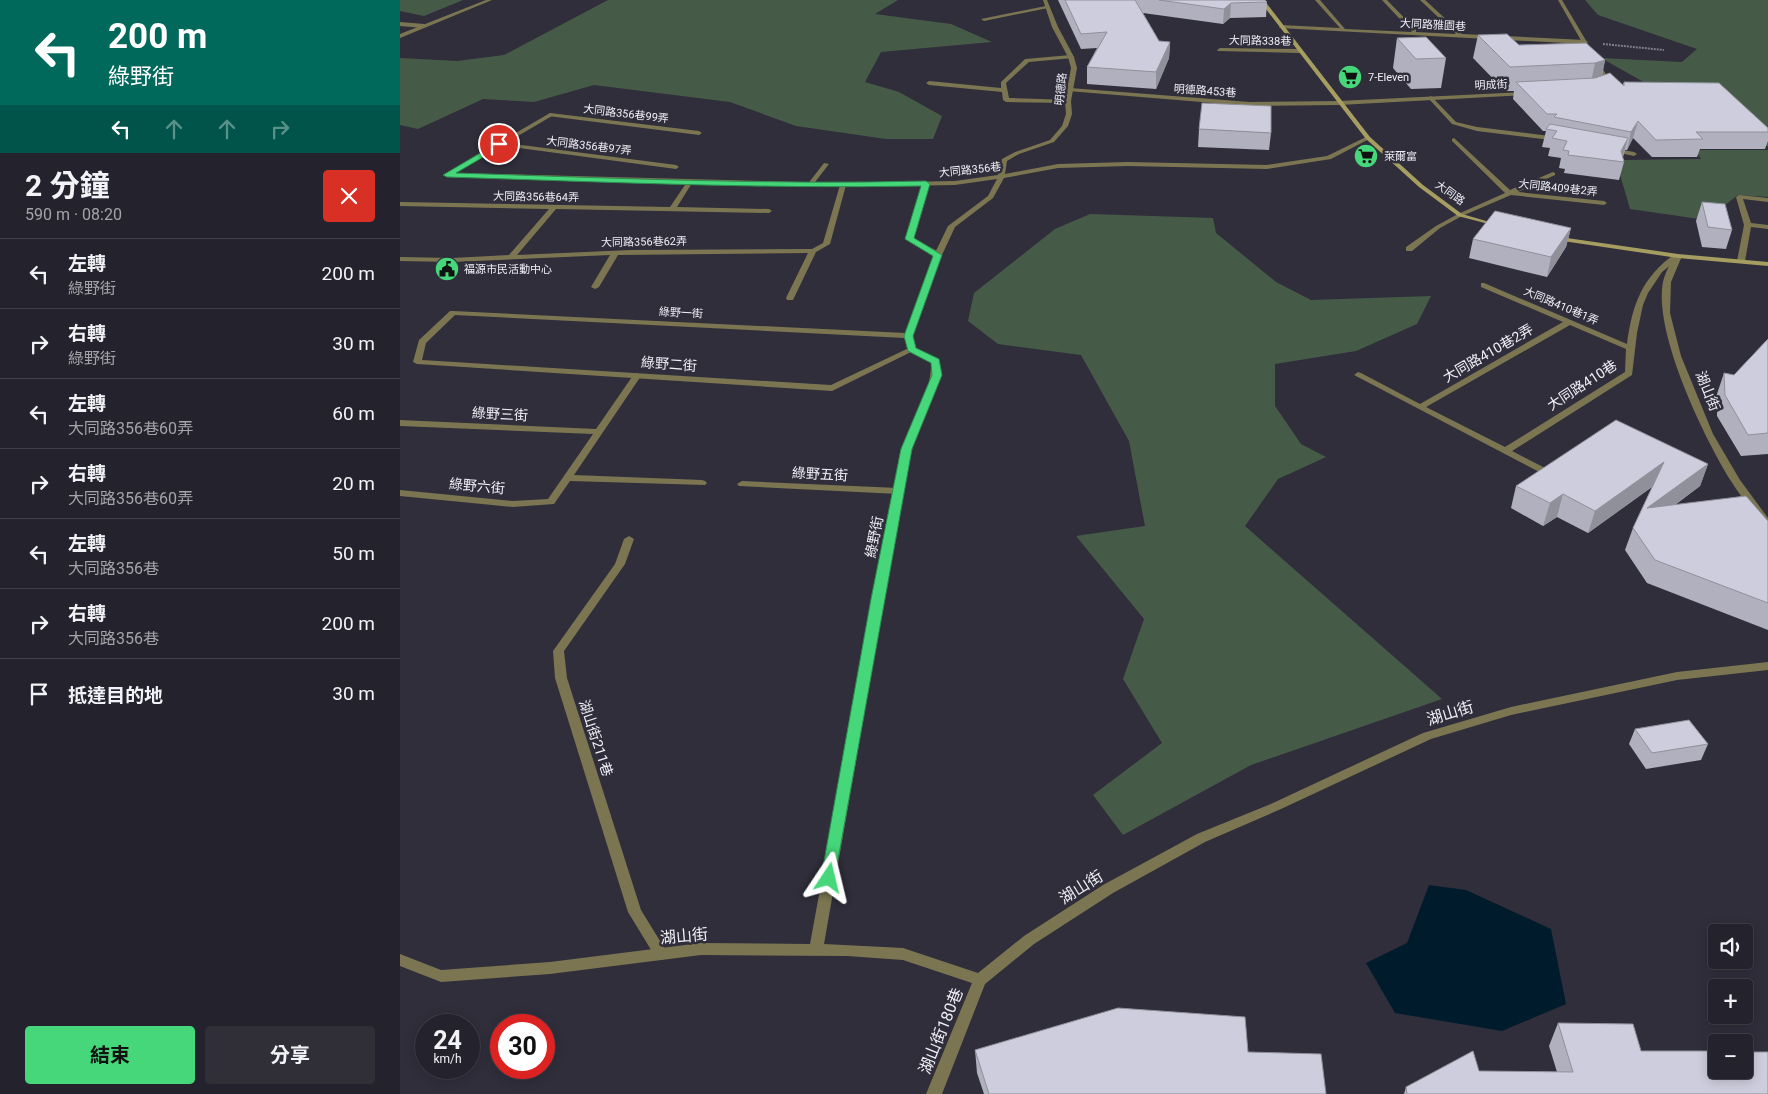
<!DOCTYPE html>
<html lang="zh-TW">
<meta charset="utf-8">
<style>
:root{--surface:#24222c;--page:#302f38;--text:#f1f3f6;--muted:#a3a4a9;--line:#413f48;--accent:#45d77a}
body{margin:0;font-family:Roboto,"Noto Sans TC",sans-serif;background:var(--page);color:var(--text);height:100vh;display:flex;flex-direction:column;font-size:19px;white-space:nowrap}
*{box-sizing:border-box;margin:0}
p{font-size:16px;color:var(--muted)}
.icon{flex:none;width:28px;height:28px;fill:none;stroke:currentColor;stroke-width:2;stroke-linecap:round;stroke-linejoin:round}
.map{position:relative;flex:1;overflow:hidden}
.panel{display:flex;flex-direction:column;background:var(--surface);width:400px}
.panel>*{flex:none}
.guide{background:#00695c;color:#fff;overflow:hidden}
.fabs{position:absolute;left:1308px;top:924px;display:grid;gap:10px}
.fabs a{display:grid;place-items:center;width:45px;height:45px;border-radius:5px;background:var(--surface);box-shadow:0 2px 12px #0003,0 0 0 1px var(--line);font-size:25px}
.speed{position:absolute;left:15px;top:1014px;display:flex;gap:10px;font-size:25px;font-weight:700;text-align:center}
.speed>*{display:grid;place-content:center;width:65px;height:65px;border-radius:50%;background:var(--surface);box-shadow:0 2px 12px #0003,0 0 0 1px var(--line);line-height:1}
.speed small{font-size:12px;font-weight:400}
.speed .limit{border:8px solid #d22;background:#fff;color:#111}
.pin{position:absolute;display:grid;place-items:center;width:42px;height:42px;color:#fff;margin:-21px;border:2px solid #fff;border-radius:50%;box-shadow:0 1px 5px #0007}
.me{position:absolute;width:55px;margin:-28px;rotate:10deg;stroke-linejoin:round;filter:drop-shadow(0 0 4px #0008)}
.turn{display:flex;align-items:center;gap:18px;height:105px;padding:0 25px;font-size:22px}
.turn .icon{width:65px;height:65px;stroke-width:2.5}
.turn b{display:block;font-size:35px;line-height:42px}
.lanes{display:flex;align-items:center;height:48px;padding:0 25px;background:#0003;justify-content:center;gap:25px;direction:ltr}
.lanes .off{opacity:.35}
.round{display:grid;place-items:center;flex:none;width:52px;height:52px;border-radius:5px;background:var(--page)}
.overview{display:flex;align-items:center;justify-content:space-between;height:85px;padding:0 25px}
h1{font-size:30px;font-weight:700;line-height:38px}
.action{display:flex;gap:10px;margin-top:auto;padding:10px 25px}
.action a{flex:1;height:58px;border-radius:5px;background:var(--accent);color:#111;font-size:20px;font-weight:700;line-height:58px;text-align:center}
.action a+a{background:var(--page);color:var(--text)}
ul{padding:0;list-style:none}
li{display:flex;align-items:center;gap:15px;height:70px;padding:0 25px;border-top:1px solid var(--line)}
li div{flex:1}
li b{display:block;font-size:19px}
li em{font-style:normal}
main{display:flex;flex:1;min-height:0}
.map>svg:first-child{display:block}
</style>
<main>
<section class="panel">
<div class="guide">
<div class="turn"><svg class="icon" aria-label="left" viewBox="0 0 24 24"><path d="M17 20v-9H6M10 6l-5 5 5 5"/></svg><div><b>200 m</b>綠野街</div></div>
<div class="lanes"><svg class="icon" aria-label="left" viewBox="0 0 24 24"><path d="M17 20v-9H6M10 6l-5 5 5 5"/></svg><svg class="icon off" aria-label="ahead" viewBox="0 0 24 24"><path d="M12 20V5M6 11l6-6 6 6"/></svg><svg class="icon off" aria-label="ahead" viewBox="0 0 24 24"><path d="M12 20V5M6 11l6-6 6 6"/></svg><svg class="icon off" aria-label="right" viewBox="0 0 24 24"><path d="M7 20v-9h11M14 6l5 5-5 5"/></svg></div>
</div>
<div class="overview"><div><h1>2 分鐘</h1><p>590 m · 08:20</p></div><a class="round" style="background:#d93025;color:#fff"><svg class="icon" aria-label="close" viewBox="0 0 24 24"><path d="M6 6l12 12M18 6L6 18"/></svg></a></div>
<ul>
<li><svg class="icon" aria-label="left" viewBox="0 0 24 24"><path d="M17 20v-9H6M10 6l-5 5 5 5"/></svg><div><b>左轉</b><p>綠野街</p></div><em>200 m</em></li>
<li><svg class="icon" aria-label="right" viewBox="0 0 24 24"><path d="M7 20v-9h11M14 6l5 5-5 5"/></svg><div><b>右轉</b><p>綠野街</p></div><em>30 m</em></li>
<li><svg class="icon" aria-label="left" viewBox="0 0 24 24"><path d="M17 20v-9H6M10 6l-5 5 5 5"/></svg><div><b>左轉</b><p>大同路356巷60弄</p></div><em>60 m</em></li>
<li><svg class="icon" aria-label="right" viewBox="0 0 24 24"><path d="M7 20v-9h11M14 6l5 5-5 5"/></svg><div><b>右轉</b><p>大同路356巷60弄</p></div><em>20 m</em></li>
<li><svg class="icon" aria-label="left" viewBox="0 0 24 24"><path d="M17 20v-9H6M10 6l-5 5 5 5"/></svg><div><b>左轉</b><p>大同路356巷</p></div><em>50 m</em></li>
<li><svg class="icon" aria-label="right" viewBox="0 0 24 24"><path d="M7 20v-9h11M14 6l5 5-5 5"/></svg><div><b>右轉</b><p>大同路356巷</p></div><em>200 m</em></li>
<li><svg class="icon" aria-label="arrive" viewBox="0 0 24 24"><path d="M6 21V4h12l-3 4 3 4H6"/></svg><div><b>抵達目的地</b></div><em>30 m</em></li>
</ul>
<div class="action"><a>結束</a><a>分享</a></div>
</section>
<div class="map">
<svg width="1368" height="1094" viewBox="0 0 1368 1094">
<rect width="100%" height="100%" fill="#302e3b"/>
<path fill="#465b47" d="M0,0H63L24,16L0,11Z
M208,0H498L475,14L551,24L592,42L481,52L465,82L499,92L542,116L533,139H486L396,126L330,102L194,85L134,102L83,99L18,129L0,125V58L57,61L104,55Z
M1185,0H1368V147L1319,99L1272,98L1201,58L1282,62L1297,49L1198,15Z
M1295,150H1368V197L1338,195L1306,220L1230,209L1219,171L1224,160L1301,159Z
M690,214L813,218L816,233L876,282L911,300L1031,296L1017,324L956,351L875,364V406L901,444L926,457L878,479L845,526L1042,699L851,765L723,835L693,795L762,743L723,679L744,619L676,536L745,526L729,441L681,355L598,344L568,321L574,293L655,229Z"/>
<path fill="#001c2c" d="M1029,885L1066,890L1151,929L1166,1004L1102,1031L995,1013L966,963L1007,943Z"/>
<g fill="none" stroke-linecap="round" stroke-linejoin="round">
<path stroke="#7e7d88" stroke-width="2" stroke-dasharray="2 1" stroke-linecap="butt" d="M1203,44L1264,50"/>
<path fill="#7b7651" fill-rule="evenodd" d="M915,0H920L945,29L1012,32L982,0H987L1016,30V32L1056,34L1020,0H1025L1062,34L1185,40L1188,42L1185,44L879,28L881,25L940,28Z
M646,6L648,8L584,21L581,19Z
M0,22L24,24L27,26L24,28L0,26Z
M820,48L899,49L902,51L899,53L818,51L817,50Z
M671,55L674,57L673,58L629,62L606,83L609,98L670,100L671,101L668,103L606,102L603,100L602,92L529,85L526,83L529,81L601,88V82L625,59Z
M670,88L850,102L939,101L942,103L939,105L850,106L668,91V89Z
M1031,96L1056,122L1077,127L1158,137L1161,139L1158,141L1077,131L1052,124L1029,99L1028,98Z
M150,113L299,131L302,133L299,135L148,116L147,115Z
M1054,138L1110,190L1153,172L1155,173V175L1118,192L1204,201L1207,203L1204,205L1111,195L1062,216L1040,228L1012,251H1006V247L1036,226L1058,214L1105,193L1052,141V139Z
M99,142L276,165L279,167L276,169L97,145L96,144Z
M1211,148L1234,152L1237,154L1234,156L1209,151L1208,150Z
M424,163L429,164L412,186H408L407,185Z
M289,181L292,183L277,207L369,209L372,211L369,213L156,209L117,255L231,250L412,249L423,243L440,185L445,184L446,185L430,244L416,252L393,300H387L386,298L408,253L218,255L199,287L195,289L191,287L210,255L52,262L0,261V257L52,258L109,255L149,209L0,206V202L270,207L287,182Z
M526,182L529,184L513,238L541,253V257H538L505,239L523,184Z
M1339,195L1368,198V202L1343,199L1351,223L1368,225V229L1351,227L1345,261L1341,263L1337,261L1344,225L1336,197Z
M1275,254L1282,256L1262,272L1248,293L1243,305L1237,333L1232,375L1112,451L1151,471L1153,473L1151,475H1145L954,375L958,372L961,373L1020,404L1163,322L1081,287V283H1084L1227,344C1232,305 1242,277 1275,254ZM1170,325L1226,349L1225,372L1105,447L1026,407Z
M237,373L241,376L174,475L302,480L305,481L307,483L305,485L170,481L154,504L113,507L0,496V490L113,501L148,499L193,434L0,426V420L196,429L234,374Z
M342,481L498,488L503,491L498,494L339,486L337,484Z
M229,536L234,539L225,564L164,651L167,678L241,910L268,954L266,958L261,960L256,958L228,912L155,678L153,651L215,564L224,539Z"/>
<path fill="#7b7651" fill-rule="evenodd" d="M86,0H92L0,38V34Z
M643,0H647L658,27L674,57L677,68L671,101L672,114L668,126L654,142L619,154L607,161L605,174L658,164L728,162L867,165L927,156L966,137L971,138L931,159L867,169L728,166L658,168L604,178L593,198L555,227L542,255L512,336L514,340L510,342H507L505,338L55,315L26,343L22,360L431,385L511,347L539,361L538,385L510,453L424,944L503,948L578,973L624,936L703,885L797,834L873,803L1023,733L1111,707L1277,672L1368,662V670L1277,680L1111,715L1031,739L881,809L805,842L713,893L634,944L585,984L542,1094H526L572,983L503,960L447,956L301,955L150,974L41,982L0,966V954L41,970L150,962L301,943L410,944L500,453C510,422 532,395 531,362L511,352L432,391L17,364L13,362L19,340L50,311H53L505,333L534,255L548,226L588,196L597,179L555,185L443,187L47,177L44,175L150,113L153,115L152,116L55,173L443,183L555,181L598,175L602,159L615,152L650,140L662,126L666,114L665,101L671,68L668,57L652,27Z
M1158,0H1162L1210,81L1206,87L1201,86L1204,81Z
M1125,92L1127,93V95L939,105L936,103L939,101Z
M1275,254L1282,256L1271,282L1270,313L1281,356L1313,434L1340,480L1368,518V528L1365,527C1353,512 1341,497 1331,481C1304,438 1253,332 1263,282C1265,273 1271,262 1275,254Z"/>
<path fill="#a69d61" fill-rule="evenodd" d="M859,0H864L970,137L1023,185L1062,214L1100,225V227L1058,216L1019,187L966,139Z
M1153,236L1278,254L1368,262V266L1278,258L1156,240H1153Z"/>
</g>
<path fill="#b1b0be" d="M658,0H865L867,2L866,17L830,18L823,24L743,13L759,41L770,42L769,58L756,89L687,84V67L697,48L681,49Z
M1078,35L1119,45L1205,60L1202,76L1223,85L1224,82L1368,128V141L1365,149H1300L1297,157H1252L1233,138L1227,150H1225L1223,157L1224,162L1219,180L1164,173L1165,169L1159,168L1161,158L1148,156L1150,148L1142,147L1146,131H1143L1113,99L1114,91H1105L1073,58Z
M997,38L1046,58L1041,88L1011,89L993,68Z
M799,129L871,133L869,150L798,147Z
M1302,202L1332,230L1326,249L1302,247L1296,221Z
M1171,228L1166,247L1147,277L1069,258L1073,239Z
M1368,339V454L1341,456L1317,416V394L1324,373L1334,375Z
M1308,464L1300,486L1275,505L1368,521V630L1247,583L1225,550L1233,528L1252,487L1188,533L1157,517L1143,526L1111,508L1116,486Z
M1235,729L1308,744L1301,760L1246,769L1229,744Z
M1158,1023L1241,1051L1368,1094H1004L1006,1087L1079,1071L1157,1072L1149,1046Z
M575,1050L848,1052L926,1094H584L577,1073Z"/>
<path fill="#90909b" d="M831,3L830,18L823,24L824,9Z
M770,42L769,58L756,89V72Z
M1205,60L1200,84L1190,87L1195,63Z
M1238,121L1233,138L1227,150L1231,132Z
M1228,138L1223,156L1220,162L1221,151Z
M1171,228L1166,247L1147,277L1151,257Z
M1264,462L1256,484L1188,533L1195,511Z
M1308,464L1300,486L1240,531L1247,508Z
M1163,494L1157,517L1143,526L1150,503Z"/>
<path fill="#cecddd" stroke="#90909b" d="M665,0H735L759,41L770,42L756,72L687,67L707,32L681,34Z
M759,0H865L867,2L831,3L824,9Z
M1107,34L1119,45L1186,43L1205,60L1195,63L1110,67L1078,35Z
M1026,37L1046,58L1016,59L997,38Z
M1210,73L1224,86V82L1319,83L1368,128V132H1296L1303,139L1256,140L1238,121L1231,132L1154,117L1157,114H1147L1116,82L1195,78Z
M802,103L871,106V133L799,129Z
M1150,124L1228,138L1221,151L1224,162L1168,155L1169,151L1163,150L1167,141L1152,138L1157,131L1146,129Z
M1302,202L1325,204L1332,230L1308,227Z
M1095,211L1171,228L1151,257L1073,239Z
M1368,339V433L1348,435L1325,395L1324,373L1334,375Z
M1216,420L1308,464L1247,508L1346,496L1368,521V603L1255,560L1233,528L1264,462L1195,511L1163,494L1150,503L1116,486Z
M1289,720L1308,744L1252,753L1235,729Z
M718,1008L845,1017L848,1052L921,1054L926,1094H589L575,1050Z
M1158,1023L1233,1024L1241,1051H1316V1070H1344V1052H1368V1094H1007L1006,1087L1073,1051L1079,1071L1173,1072Z"/>
<path fill="#45d77a" stroke="#2d8c4f" d="M99,142L102,146L56,173C212,178 369,185 526,181L530,184L514,238L542,255L513,336L516,348L539,359L542,375L512,449L434,882L429,884L423,882L421,878L471,599L501,449L532,375L531,363L508,351L504,336L533,256L505,239L521,186C363,189 205,182 47,177L43,175Z"/>
<defs>
<g id="supermarket-disc" transform="scale(1.25)"><circle r="9.5" fill="#45d77a" stroke="#302e3b"/><path d="M-6-5.5h2.5l.6 2H6L4.5 2H-2.5L-4.4-4H-6ZM-1.5 3.2a1.3 1.3 0 1 0 .1 0ZM3 3.2a1.3 1.3 0 1 0 .1 0Z" fill="#111"/></g>
<g id="civic-disc" transform="scale(1.25)"><circle r="9.5" fill="#45d77a" stroke="#302e3b"/><path d="M-.6-6.5H3V-4.5H.6V-3L4-1V1h2V6H-6V1h2V-1L-.6-3ZM-1.2 2.5V6h2.4V2.5Z" fill="#111"/></g>
</defs>
<g fill-rule="evenodd">
<use href="#supermarket-disc" x="950" y="77"/>
<use href="#supermarket-disc" x="966" y="156"/>
<use href="#civic-disc" x="47" y="269"/>
</g>
<g text-anchor="middle" dominant-baseline="central" stroke-width="5" stroke-linejoin="round" paint-order="stroke">
<g font-size="11" fill="#efeff7" stroke="#302e3b">
<text transform="translate(1033 25) rotate(3)">大同路雅園巷</text>
<text transform="translate(860 41) rotate(1)">大同路338巷</text>
<text transform="translate(1091 85) rotate(-3)">明成街</text>
<text transform="translate(661 89) rotate(-84)">明德路</text>
<text transform="translate(805 91) rotate(4)">明德路453巷</text>
<text transform="translate(226 114) rotate(7)">大同路356巷99弄</text>
<text transform="translate(189 146) rotate(7)">大同路356巷97弄</text>
<text transform="translate(570 170) rotate(-6)">大同路356巷</text>
<text transform="translate(1158 188) rotate(6)">大同路409巷2弄</text>
<text transform="translate(1050 193) rotate(36)">大同路</text>
<text transform="translate(136 197) rotate(1)">大同路356巷64弄</text>
<text transform="translate(244 242) rotate(-1)">大同路356巷62弄</text>
<text transform="translate(1161 306) rotate(23)">大同路410巷1弄</text>
<text transform="translate(281 313) rotate(3)">綠野一街</text>
</g>
<g font-size="11" fill="#efeff7" stroke="#302e3b" text-anchor="start">
<text x="968" y="77">7-Eleven</text>
<text x="984" y="156">萊爾富</text>
<text x="64" y="269">福源市民活動中心</text>
</g>
<g font-size="14" fill="#efeff7" stroke="#302e3b">
<text transform="translate(1088 353) rotate(-30)">大同路410巷2弄</text>
<text transform="translate(269 364) rotate(4)">綠野二街</text>
<text transform="translate(1182 385) rotate(-33)">大同路410巷</text>
<text transform="translate(1308 391) rotate(68)">湖山街</text>
<text transform="translate(100 414) rotate(3)">綠野三街</text>
<text transform="translate(420 474) rotate(3)">綠野五街</text>
<text transform="translate(77 486) rotate(5)">綠野六街</text>
<text transform="translate(474 537) rotate(-79)">綠野街</text>
<text transform="translate(196 738) rotate(72)">湖山街211巷</text>
</g>
<g font-size="16" fill="#efeff7" stroke="#302e3b">
<text transform="translate(1050 713) rotate(-17)">湖山街</text>
<text transform="translate(681 887) rotate(-32)">湖山街</text>
<text transform="translate(284 936) rotate(-5)">湖山街</text>
<text transform="translate(541 1031) rotate(-68)">湖山街180巷</text>
</g>
</g>
</svg>
<div class="fabs">
<a><svg class="icon" aria-label="sound" viewBox="0 0 24 24"><path d="M4 9h4l5-4v14l-5-4H4zM17 9q2 3 0 6"/></svg></a>
<a>+</a>
<a>−</a>
</div>
<div class="speed"><div>24<small>km/h</small></div><div class="limit">30</div></div>
<div class="pin" style="left:99px;top:144px;background:#d93025"><svg class="icon" aria-label="arrive" viewBox="0 0 24 24"><path d="M6 21V4h12l-3 4 3 4H6"/></svg></div>
<svg class="me" style="left:429px;top:878px" viewBox="-20 -20 40 40"><path d="M0-17L14 15 0 8-14 15z" fill="#45d77a" stroke="#fff" stroke-width="4"/></svg>
</div>
</main>
